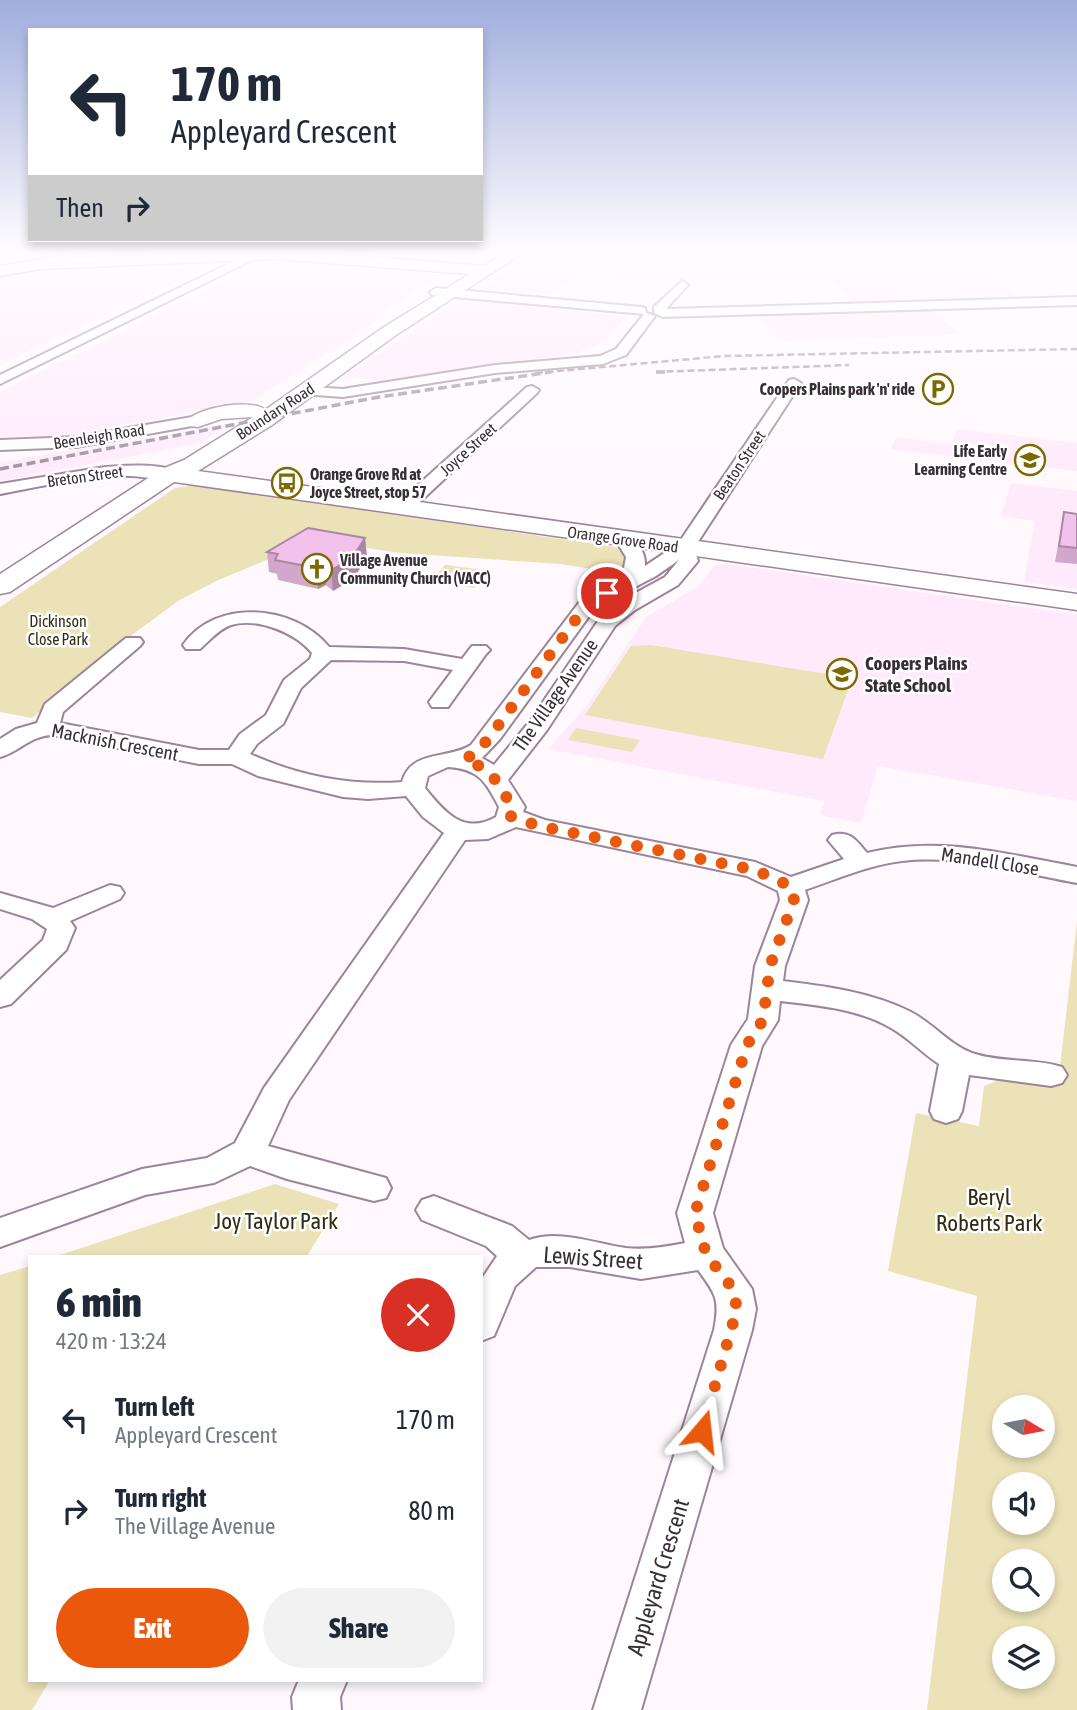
<!DOCTYPE html>
<meta charset="utf-8">
<style>
:root{--surface:#fff;--page:#f2f2f3;--text:#1f2937;--muted:#747a83;--accent:#ea580c}
body{margin:0;font-family:"Asap Condensed",sans-serif;background:var(--page);color:var(--text);height:100vh;display:flex;flex-direction:column;font-size:26px;white-space:nowrap}
*{box-sizing:border-box;margin:0}
p{font-size:23px;color:var(--muted)}
.icon{flex:none;width:38px;height:38px;fill:none;stroke:currentColor;stroke-width:2;stroke-linecap:round;stroke-linejoin:round}
.map{position:relative;flex:1;overflow:hidden}
.side{position:absolute;left:28px;top:1255px;width:455px;height:427px;display:flex;flex-direction:column;background:var(--surface);border-radius:0px;box-shadow:0 4px 10px #0003}
.side>*{flex:none}
.banner{position:absolute;left:28px;top:28px;width:455px;height:214px;border-radius:0px;box-shadow:0 4px 10px #0003;background:#fff;color:var(--text);overflow:hidden}
.needle{width:46px;rotate:100deg}
.fabs{position:absolute;left:992px;top:1395px;display:grid;gap:14px}
.fabs a{display:grid;place-items:center;width:63px;height:63px;border-radius:50%;background:var(--surface);box-shadow:0 4px 10px #0003;font-size:35px}
.pin{position:absolute;display:grid;place-items:center;width:60px;height:60px;color:#fff;margin:-30px;border:4px solid #fff;border-radius:50%;box-shadow:0 2px 7px #0007}
.me{position:absolute;width:77px;margin:-38px;rotate:17deg;stroke-linejoin:round;filter:drop-shadow(0 0 5px #0008)}
.turn{display:flex;align-items:center;gap:24px;height:147px;padding:0 28px;font-size:32px}
.turn .icon{width:91px;height:91px;stroke-width:2.5}
.turn b{display:block;font-size:49px;line-height:60px}
.then{display:flex;align-items:center;height:66px;padding:0 28px;background:#0003;gap:14px;font-size:26px}
.round{display:grid;place-items:center;flex:none;width:74px;height:74px;border-radius:37px;background:var(--page)}
.summary{display:flex;align-items:center;justify-content:space-between;height:119px;padding:0 28px}
h1{font-size:42px;font-weight:800;line-height:52px}
.button{display:flex;gap:14px;margin-top:auto;padding:14px 28px}
.button a{flex:1;height:80px;border-radius:42px;background:var(--accent);color:#fff;font-size:28px;font-weight:800;line-height:80px;text-align:center}
.button a+a{background:var(--page);color:var(--text)}
ul{padding:0;list-style:none}
li{display:flex;align-items:center;gap:21px;height:91px;padding:0 28px}
li div{flex:1}
li b{display:block;font-size:26px}
li em{font-style:normal}
.map>svg:first-child{display:block}
</style>
<div class="map">
<svg width="1077" height="1710" viewBox="0 0 1077 1710">
<rect width="100%" height="100%" fill="#fff9fe"/>
<path fill="#ffeafb" d="M0,251H136L70,255L0,265Z
M369,251H486L451,258Z
M533,251H1077V274L991,276L1021,299L860,305L831,279L678,282L579,274L549,295L481,289Z
M273,258L436,272L432,281L385,311L374,323L252,401L68,435L0,437V392Z
M228,259L111,313L0,365V277L88,264Z
M475,301L624,316L627,317L603,342L578,353L381,381L343,377L457,303Z
M933,311L960,334L779,341L757,317Z
M227,425L201,443L0,481V462Z
M957,429L1077,443V471L891,449L896,437L952,444Z
M1011,483L1077,491V589L1024,582L1035,521L1001,516Z
M727,564L1077,615V801L878,766L861,823L820,815L824,801L548,749L586,707L646,617L698,587L714,566Z"/>
<path fill="#ebe2b8" fill-rule="evenodd" d="M197,485L615,547L629,559L624,574L560,564L400,553L327,542L301,546L216,581L178,601L132,635L32,718L0,712V607L175,488Z
M446,564V565L490,571L474,588L431,581Z
M651,645L838,676L834,687L848,690L823,759L585,715L631,646Z
M576,728L640,740L632,752L568,740Z
M1077,921V1710H927L977,1296L888,1271L916,1113L979,1126L984,1086L999,1080L1058,1084ZM1004,1407H1043V1446H1004ZM1004,1484H1043V1522H1004ZM1004,1561H1043V1600H1004ZM1004,1638H1043V1676H1004Z
M275,1184L339,1204L307,1256H57Z
M30,1266V1680H50L32,1710H0V1275Z"/>
<g fill="none" stroke-linecap="round" stroke-linejoin="round">
<g stroke="#9d8499" stroke-width="4">
<path id="street" d="M255,251H270L0,384V375Z
M682,281L688,285L666,309L1077,297V305L663,317L654,313V307Z
M436,288L641,307L645,308L646,313L655,316L626,355L603,364L495,373L343,397L302,394L300,391L302,388L307,387L343,389L495,365L600,356L616,349L644,314L432,295L430,292Z
M794,379L801,383L694,548L698,561L678,585L635,610L615,626L547,730L508,780L525,807L523,812L545,820L755,862L791,877L844,859L828,840L832,835C850,830 856,840 867,853C939,835 1006,854 1077,867V883C1020,873 961,854 902,861C868,865 837,879 805,890L808,900L785,966L783,981C825,986 870,992 909,1011C932,1022 948,1044 972,1053C1001,1063 1033,1058 1062,1067L1067,1075L1062,1083L1051,1086L969,1075L962,1111L958,1119L946,1123L934,1119L930,1111L939,1064C922,1053 909,1038 891,1028C859,1009 817,1005 780,1001L778,1020L762,1046L713,1213L723,1248L752,1289L756,1309L752,1330L641,1710H593L714,1330C720,1300 716,1294 698,1270L641,1279L570,1267H536L515,1286L494,1336L481,1341V1280L497,1256L486,1246L422,1220L416,1210L422,1200L434,1196L512,1226L529,1240C560,1229 595,1244 626,1248C646,1250 665,1247 685,1243L677,1213L731,1045L748,1019L755,966L780,900L778,891L747,876L516,827L488,839L465,840L289,1100L268,1146L386,1178L391,1188L386,1198L374,1201L287,1179L250,1166L214,1183L145,1195L0,1247V1218L142,1169L207,1158L235,1143L264,1088L444,833L423,817L406,796L368,799L343,797L258,776L232,764H199L52,735C30,736 19,752 0,757V739L16,729L37,723L45,704L126,638H140L143,642L140,646L63,712L60,723L199,750H229L240,734L266,715L284,680L310,659L312,653C296,633 257,617 231,625C219,629 209,641 200,649H186L183,645C215,598 294,604 329,647L404,649L462,659L472,646H486L490,650L486,654L448,707H432L429,702L453,670L404,661L331,660L301,688L283,724L257,744L250,754C299,776 349,786 402,782C411,749 448,760 471,745L581,600L622,578L626,557L614,538L617,534H629C638,543 646,553 645,566L678,544L789,380ZM679,560L665,577L621,601L600,618L530,721L494,765L482,758L500,739L595,608L656,576ZM448,767C479,769 486,782 499,807L496,817C464,835 445,813 425,788L428,776Z
M532,386L539,390L537,393L410,511H398L395,507L398,503L527,387Z
M198,416L206,421L203,424L76,447L0,450V440L76,437Z
M105,467C122,466 167,462 178,474C169,484 144,476 131,476C87,475 43,486 0,494V484Z
M110,885L120,887L124,893L120,899L70,921L75,928L66,950L11,1004L0,1007V980L43,940L47,929L32,919L0,909V893L53,908Z
M299,1680H347L340,1697L341,1710H293L292,1697Z"/>
</g>
<g stroke="#9d8499" stroke-width="3">
<path id="secondary" d="M227,251H301L484,266L508,251H526L396,335L272,425L198,471L1077,594V610L174,482L10,592L0,594V574L162,469L184,460L253,417L221,419L198,427L190,426L187,421C198,407 252,398 265,410L384,327L470,274L275,259L41,269L0,276V266L65,255L71,258Z"/>
</g>
<use href="#street" fill="#fff" fill-rule="evenodd"/>
<use href="#secondary" fill="#fff" fill-rule="evenodd"/>
<path stroke="#978f96" stroke-width="2.5" stroke-dasharray="7 3.5" stroke-linecap="butt" d="M656,372L849,365
M536,373L724,356L1077,349"/>
<path stroke="#978f96" stroke-width="3.5" stroke-dasharray="9 4.5" stroke-linecap="butt" d="M656,372H665
M0,469L379,397L551,372"/>
</g>
<path fill="#d1a7cb" d="M728,251H785L781,256Z
M1064,512L1077,514V564L1055,562Z
M365,538L367,558L353,579L333,591L326,585L318,589L278,580L277,574L269,572L267,552Z"/>
<path fill="#aa88a5" d="M365,538L367,558L353,579L333,591L331,570Z
M324,564L326,585L318,589L316,568Z"/>
<path fill="#f3c2ec" stroke="#aa88a5" stroke-width="2" d="M1064,512L1077,514V548L1059,546Z
M308,528L365,538L352,558L331,570L324,564L316,568L275,560L278,554L267,552Z"/>
<linearGradient id="sky" x2="0" y2="1"><stop stop-color="#a0aedd"/><stop offset="0.51" stop-color="#fffcff"/><stop offset="1" stop-color="#fffcff" stop-opacity="0"/></linearGradient>
<rect width="1077" height="491" fill="url(#sky)"/>
<g fill="none" stroke-linecap="round" stroke-linejoin="round">
<path stroke="#ea580c" stroke-width="12" stroke-dasharray="0 21.6" d="M607,593L587,604L492,734L479,750L464,760C491,767 499,784 512,807L510,816L539,826L755,870L790,886L794,900L770,966L763,1020L747,1045L695,1213L706,1254L733,1289L737,1309L702,1431"/>
</g>
<defs>
<g id="parking-ring" transform="scale(1.575)"><circle r="9.5" fill="#fff" stroke="#7c6900" stroke-width="1.5"/><path d="M-3.5-5.5H1a3.5 3.5 0 0 1 0 7H-1V5.5H-3.5ZM-1-3.4V-.6H.8a1.4 1.4 0 0 0 0-2.8Z" fill="#7c6900"/></g>
<g id="school-ring" transform="scale(1.575)"><circle r="9.5" fill="#fff" stroke="#7c6900" stroke-width="1.5"/><path d="M0-5L7-2L0 1L-7-2ZM-4 1L0 2.5L4 1V4Q0 6-4 4Z" fill="#7c6900"/></g>
<g id="bus-ring" transform="scale(1.575)"><circle r="9.5" fill="#fff" stroke="#7c6900" stroke-width="1.5"/><path d="M-5-6H5V4H4V6H2V4H-2V6H-4V4H-5ZM-3.5-4V0h7V-4ZM-3.5 1.2v1.5H-2V1.2ZM2 1.2v1.5H3.5V1.2Z" fill="#7c6900"/></g>
<g id="church-ring" transform="scale(1.575)"><circle r="9.5" fill="#fff" stroke="#7c6900" stroke-width="1.5"/><path d="M-1.2-6h2.4v3.5h3.3v2.4h-3.3V6h-2.4V-.1h-3.3v-2.4h3.3Z" fill="#7c6900"/></g>
</defs>
<g fill-rule="evenodd">
<use href="#parking-ring" x="938" y="389"/>
<use href="#school-ring" x="1030" y="460"/>
<use href="#bus-ring" x="287" y="483"/>
<use href="#church-ring" x="317" y="569"/>
<use href="#school-ring" x="842" y="674"/>
</g>
<g text-anchor="middle" dominant-baseline="central" stroke-width="5" stroke-linejoin="round" paint-order="stroke">
<g font-size="16" font-weight="bold" fill="#382e37" stroke="#fff" text-anchor="end">
<text x="915" y="389">Coopers Plains park 'n' ride</text>
<text x="1007" y="451">Life Early<tspan x="1007" dy="18">Learning Centre</tspan></text>
<text x="310" y="474" text-anchor="start">Orange Grove Rd at<tspan x="310" dy="18">Joyce Street, stop 57</tspan></text>
<text x="340" y="560" text-anchor="start">Village Avenue<tspan x="340" dy="18">Community Church (VACC)</tspan></text>
</g>
<g font-size="16" fill="#382e37" stroke="#fff">
<text transform="translate(275 411) rotate(-33)">Boundary Road</text>
<text transform="translate(99 436) rotate(-9)">Beenleigh Road</text>
<text transform="translate(468 449) rotate(-42)">Joyce Street</text>
<text transform="translate(739 465) rotate(-56)">Beaton Street</text>
<text transform="translate(85 476) rotate(-8)">Breton Street</text>
<text transform="translate(623 539) rotate(8)">Orange Grove Road</text>
</g>
<g font-size="16" fill="#322c12" stroke="#fff">
<text x="58" y="621">Dickinson<tspan x="58" dy="18">Close Park</tspan></text>
</g>
<g font-size="19" font-weight="bold" fill="#382e37" stroke="#fff" text-anchor="start">
<text x="865" y="663">Coopers Plains<tspan x="865" dy="22">State School</tspan></text>
</g>
<g font-size="19" fill="#382e37" stroke="#fff">
<text transform="translate(555 695) rotate(-55)">The Village Avenue</text>
<text transform="translate(115 742) rotate(11)">Macknish Crescent</text>
<text transform="translate(990 861) rotate(9)">Mandell Close</text>
</g>
<g font-size="23" fill="#322c12" stroke="#fff">
<text x="989" y="1197">Beryl<tspan x="989" dy="26">Roberts Park</tspan></text>
<text x="276" y="1221">Joy Taylor Park</text>
</g>
<g font-size="23" fill="#382e37" stroke="#fff">
<text transform="translate(593 1258) rotate(4)">Lewis Street</text>
<text transform="translate(658 1577) rotate(-73)">Appleyard Crescent</text>
</g>
</g>
</svg>
<div class="fabs">
<a><svg class="needle" viewBox="-14 -14 28 28"><path d="M0-13l5 13h-10z" fill="#e53935"/><path d="M0 13l5-13h-10z" fill="#747a83"/></svg></a>
<a><svg class="icon" aria-label="sound" viewBox="0 0 24 24"><path d="M4 9h4l5-4v14l-5-4H4zM17 9q2 3 0 6"/></svg></a>
<a><svg class="icon" aria-label="search" viewBox="0 0 24 24"><circle cx="10" cy="10" r="6"/><path d="M15 15l6 6"/></svg></a>
<a><svg class="icon" aria-label="layers" viewBox="0 0 24 24"><path d="M12 4l9 5-9 5-9-5zM3 14l9 5 9-5"/></svg></a>
</div>
<div class="pin" style="left:607px;top:593px;background:#d93025"><svg class="icon" aria-label="arrive" viewBox="0 0 24 24"><path d="M6 21V4h12l-3 4 3 4H6"/></svg></div>
<svg class="me" style="left:702px;top:1431px" viewBox="-20 -20 40 40"><path d="M0-17L14 15 0 8-14 15z" fill="#ea580c" stroke="#fff" stroke-width="4"/></svg>
<div class="banner">
<div class="turn"><svg class="icon" aria-label="left" viewBox="0 0 24 24"><path d="M17 20v-9H6M10 6l-5 5 5 5"/></svg><div><b>170 m</b>Appleyard Crescent</div></div>
<div class="then">Then<svg class="icon" aria-label="right" viewBox="0 0 24 24"><path d="M7 20v-9h11M14 6l5 5-5 5"/></svg></div>
</div>
<section class="side">
<div class="summary"><div><h1>6 min</h1><p>420 m · 13:24</p></div><a class="round" style="background:#d93025;color:#fff"><svg class="icon" aria-label="close" viewBox="0 0 24 24"><path d="M6 6l12 12M18 6L6 18"/></svg></a></div>
<ul>
<li><svg class="icon" aria-label="left" viewBox="0 0 24 24"><path d="M17 20v-9H6M10 6l-5 5 5 5"/></svg><div><b>Turn left</b><p>Appleyard Crescent</p></div><em>170 m</em></li>
<li><svg class="icon" aria-label="right" viewBox="0 0 24 24"><path d="M7 20v-9h11M14 6l5 5-5 5"/></svg><div><b>Turn right</b><p>The Village Avenue</p></div><em>80 m</em></li>
</ul>
<div class="button"><a>Exit</a><a>Share</a></div>
</section>
</div>
